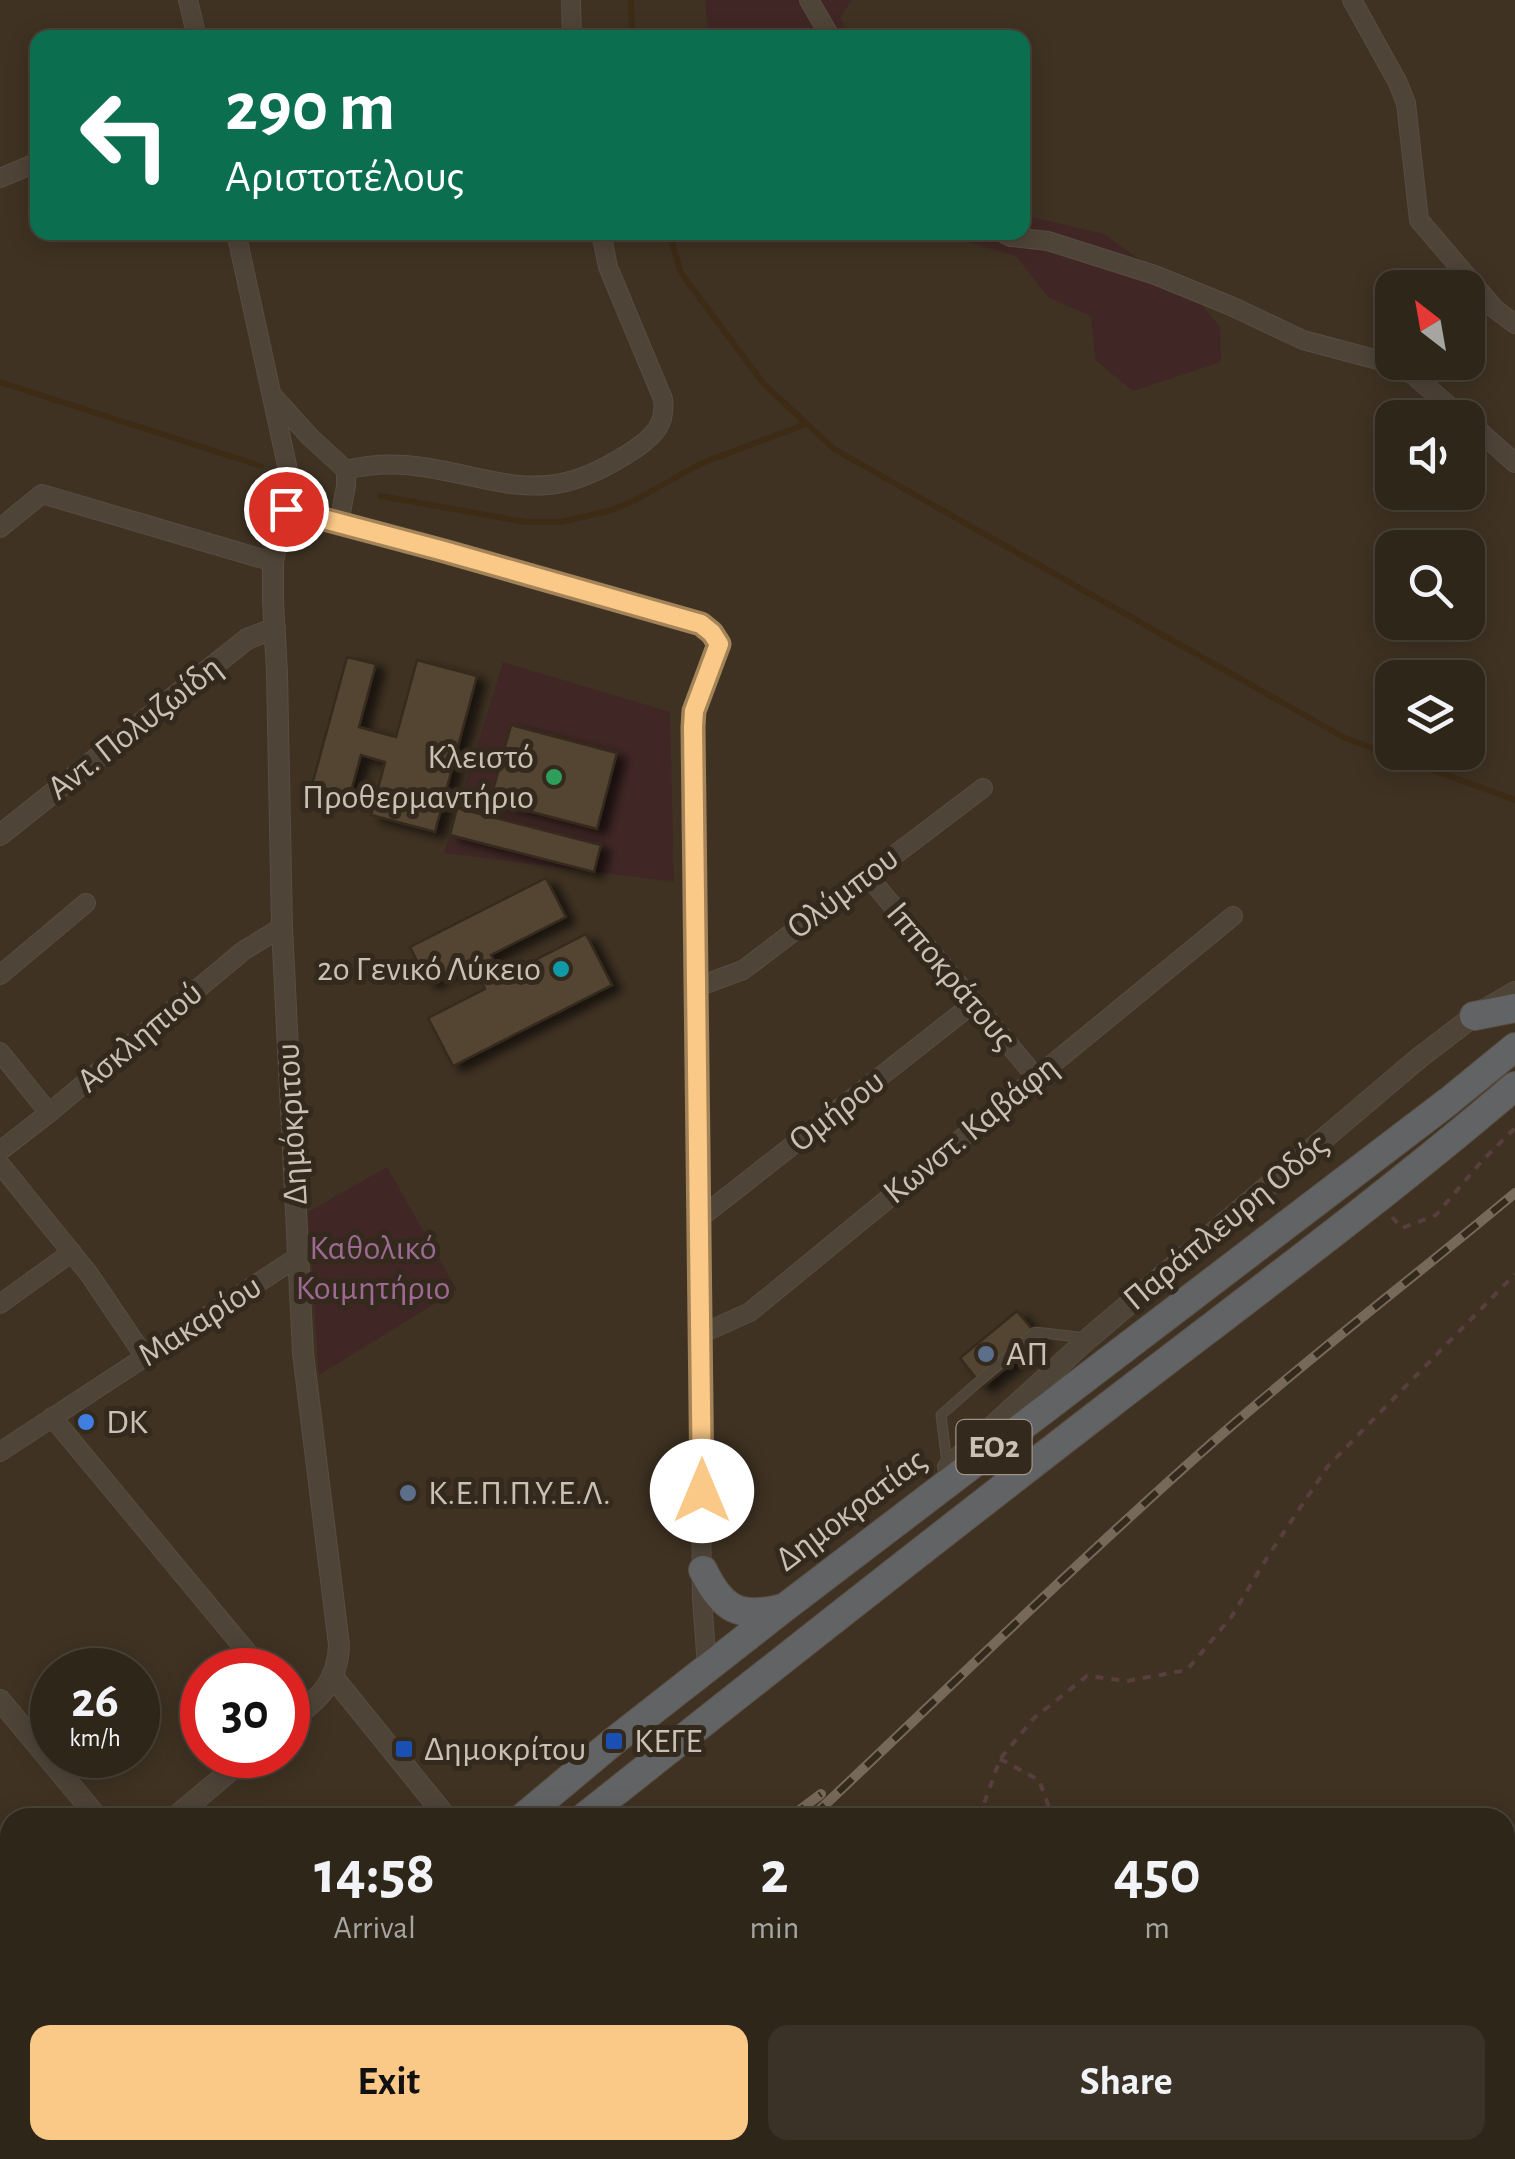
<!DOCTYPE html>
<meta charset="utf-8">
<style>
:root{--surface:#2f261a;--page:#3b3227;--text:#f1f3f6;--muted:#a7a5a2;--line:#4a4339;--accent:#fbc987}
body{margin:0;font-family:"Alegreya Sans",sans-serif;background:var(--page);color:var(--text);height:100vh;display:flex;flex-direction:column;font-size:38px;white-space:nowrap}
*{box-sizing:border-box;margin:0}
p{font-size:32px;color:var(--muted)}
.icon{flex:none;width:55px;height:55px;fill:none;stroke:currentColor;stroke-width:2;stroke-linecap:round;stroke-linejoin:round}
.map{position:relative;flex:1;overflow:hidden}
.details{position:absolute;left:0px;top:1808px;width:1515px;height:352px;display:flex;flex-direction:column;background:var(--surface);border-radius:30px 30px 0 0;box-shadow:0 5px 25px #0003,0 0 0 2px var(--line)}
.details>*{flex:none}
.guide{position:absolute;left:30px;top:30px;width:1000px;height:210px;border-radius:20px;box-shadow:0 5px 25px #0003,0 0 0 2px var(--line);background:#0b6e4f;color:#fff;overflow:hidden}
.needle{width:65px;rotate:329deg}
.buttons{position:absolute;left:1375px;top:270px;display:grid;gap:20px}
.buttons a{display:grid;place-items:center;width:110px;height:110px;border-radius:20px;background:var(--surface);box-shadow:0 5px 25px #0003,0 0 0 2px var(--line);font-size:50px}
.speed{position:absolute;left:30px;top:1648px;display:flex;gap:20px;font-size:50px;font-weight:700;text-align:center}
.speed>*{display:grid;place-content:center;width:130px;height:130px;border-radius:50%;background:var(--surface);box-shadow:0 5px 25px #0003,0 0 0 2px var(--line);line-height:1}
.speed small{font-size:25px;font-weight:400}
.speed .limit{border:15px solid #d22;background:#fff;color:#111}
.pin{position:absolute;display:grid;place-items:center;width:85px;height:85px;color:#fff;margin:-42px;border:5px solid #fff;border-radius:50%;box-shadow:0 2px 10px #0007}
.me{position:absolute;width:110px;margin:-55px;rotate:0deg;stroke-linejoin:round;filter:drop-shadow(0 0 8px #0008)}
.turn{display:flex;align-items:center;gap:35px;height:210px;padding:0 30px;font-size:45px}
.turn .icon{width:130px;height:130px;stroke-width:2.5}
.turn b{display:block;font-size:70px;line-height:85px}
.eta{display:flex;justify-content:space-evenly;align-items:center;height:170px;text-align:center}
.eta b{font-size:60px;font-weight:700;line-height:70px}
.action{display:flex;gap:20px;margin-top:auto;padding:20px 30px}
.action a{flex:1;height:115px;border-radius:20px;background:var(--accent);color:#111;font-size:40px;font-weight:700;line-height:115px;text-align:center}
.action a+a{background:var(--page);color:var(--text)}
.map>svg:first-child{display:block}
</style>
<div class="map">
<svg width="1515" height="2159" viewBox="0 0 1515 2159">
<defs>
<filter id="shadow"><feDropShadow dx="9" dy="5.5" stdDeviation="5" flood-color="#0009"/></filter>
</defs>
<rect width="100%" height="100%" fill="#3f3223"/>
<path fill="#402725" d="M705,0H852L840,18L850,37H709Z
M1023,215L1104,234L1201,304L1220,327L1221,362L1133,391L1095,360L1091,316L1048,297L1016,256L937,233L1022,232Z
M503,662L670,712L674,882L444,853Z
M387,1167L457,1290L319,1375L308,1212Z"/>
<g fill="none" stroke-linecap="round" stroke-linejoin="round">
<path stroke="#3d2b16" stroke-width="6" d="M631,0L632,38
M669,232L681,273L763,383L834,449L1345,738L1515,800
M0,382L261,466
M381,496L525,522H561L612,510L637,499L702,463L806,424"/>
</g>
<path fill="#534432" stroke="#362b1f" stroke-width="2.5" filter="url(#shadow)" d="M347,657L376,664L359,727L396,737L417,660L477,676L435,832L371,815L385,762L361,755L350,795L312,785Z
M511,725L617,753L597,829L490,801Z
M457,808L601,845L594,872L450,835Z
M546,878L566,917L491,955L502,977L586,934L612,985L453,1066L428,1018L485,989L471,961L428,983L410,947Z
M1017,1311L1041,1340L983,1387L960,1358Z"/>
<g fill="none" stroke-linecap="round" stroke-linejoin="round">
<g stroke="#584d41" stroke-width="11">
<path id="service" d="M947,1463L941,1415L1035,1332L1086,1338"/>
</g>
<g stroke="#584d41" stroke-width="20">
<path id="minor" d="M188,0L197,38
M571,0L572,38
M809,0L831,38
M1352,0L1397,81L1406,103L1419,220L1495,309L1515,324
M0,178L38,162
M236,232L288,470L287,509L279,533
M1001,232L1011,237L1048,241L1155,275L1231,306L1303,340L1382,361L1412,374L1463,418
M273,396L310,437L346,470V486L339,523
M1468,421L1515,463
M346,470C371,464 396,463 422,467C470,473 517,494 566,482C591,476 614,463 635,449C655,435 666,424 663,399L608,267L601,232
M287,509L444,551L701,625L712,633L719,644L694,711L693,727L702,1598L707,1668
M0,528L42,494L273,562
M867,875L1036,1077
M0,975L86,903
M697,987L743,970L983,788
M0,1052L49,1113
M0,1151L49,1113L243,951L282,927
M0,1164L89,1274L145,1357
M700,1218L974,1003
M0,1304L72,1252
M701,1334L750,1312L1233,916
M52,1417L262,1670
M0,1452L299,1256
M288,1701L298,1714"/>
</g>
<g stroke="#584d41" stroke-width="22">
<path id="tertiary" d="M279,533L273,562V600L277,673L282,927L303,1353L339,1645C338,1685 316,1700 288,1723
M0,835L247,639L275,628
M948,1467L1089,1338L1419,1058L1474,1016L1515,992
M333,1677L447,1818
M0,1700L98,1818
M174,1818L249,1755
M0,1962L10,1953"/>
</g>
<g stroke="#5a4f43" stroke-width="30">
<path id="trunk" d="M1474,1016L1515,1008
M703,1570C722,1610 740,1619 783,1608
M522,1818L614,1741L784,1608L1449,1101L1515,1047
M583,1818C758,1679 934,1540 1112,1403C1247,1299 1385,1197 1515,1086
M117,2159L128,2150
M170,2159L181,2150"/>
</g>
<path stroke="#583f3e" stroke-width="4" stroke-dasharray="8 8" stroke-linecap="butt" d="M1392,1217L1402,1228L1436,1215L1481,1162L1515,1128
M1000,1759L1039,1780L1053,1818
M979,1818L1000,1759L1034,1718L1087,1676L1127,1681L1187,1670L1232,1616L1268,1556L1328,1466L1515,1274
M1130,2150L1132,2159"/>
<use href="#service" stroke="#4f4438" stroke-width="9"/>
<use href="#minor" stroke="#4f4438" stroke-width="18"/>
<use href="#tertiary" stroke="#4f4438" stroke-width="20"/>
<use href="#trunk" stroke="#626365" stroke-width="28"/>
<g stroke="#766959" stroke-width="10">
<path id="rail" d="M789,1818L821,1794
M811,1818C947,1690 1081,1558 1222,1434C1317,1351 1418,1274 1515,1193
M424,2159L433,2150
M444,2159L454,2150
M509,2159L519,2150"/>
</g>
<use href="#rail" stroke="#34291d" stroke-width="6" stroke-dasharray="19" stroke-linecap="butt"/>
</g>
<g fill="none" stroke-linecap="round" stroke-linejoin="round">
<g stroke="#a38358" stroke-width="25">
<path id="route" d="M286,509L444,551L701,624L712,633L719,644L694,711L693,727L702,1491"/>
</g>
<use href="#route" stroke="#fbc987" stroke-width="18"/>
</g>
<circle fill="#2e9e5b" stroke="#34291d" stroke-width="4" cx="554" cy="777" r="10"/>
<circle fill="#0f9aa8" stroke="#34291d" stroke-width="4" cx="561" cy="969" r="10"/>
<g fill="#5c6f8a" stroke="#34291d" stroke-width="4">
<circle cx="986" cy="1354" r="10"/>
<circle cx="408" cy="1493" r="10"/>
</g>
<circle fill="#3f7fe0" stroke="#34291d" stroke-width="4" cx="86" cy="1422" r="10"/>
<g fill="#1a4fb4" stroke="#34291d" stroke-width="4">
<rect x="604" y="1731" width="20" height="20" rx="5"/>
<rect x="394" y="1739" width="20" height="20" rx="5"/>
</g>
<g text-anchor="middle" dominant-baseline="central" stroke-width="10" stroke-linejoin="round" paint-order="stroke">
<rect fill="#34291d" stroke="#9d9387" stroke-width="2.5" x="956.5" y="1420" width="75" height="54" rx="8"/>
<g font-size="32" font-weight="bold" fill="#cac0b4">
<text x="994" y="1447">ΕΟ2</text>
</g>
<g font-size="35" fill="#cac0b4" stroke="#34291d">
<text transform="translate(135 728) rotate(-38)">Αντ. Πολυζωίδη</text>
<text transform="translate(843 893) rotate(-37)">Ολύμπου</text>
<text transform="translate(951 976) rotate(50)">Ιπποκράτους</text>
<text transform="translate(140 1037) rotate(-40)">Ασκληπιού</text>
<text transform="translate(837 1111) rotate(-38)">Ομήρου</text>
<text transform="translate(292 1124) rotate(-93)">Δημόκριτου</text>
<text transform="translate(971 1130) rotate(-39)">Κωνστ. Καβάφη</text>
<text transform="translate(1226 1222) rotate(-40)">Παράπλευρη Οδός</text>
<text transform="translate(200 1321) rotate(-33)">Μακαρίου</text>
<text transform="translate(851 1510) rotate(-37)">Δημοκρατίας</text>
</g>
<g font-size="35" fill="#cac0b4" stroke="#34291d" text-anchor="start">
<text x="534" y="757" text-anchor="end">Κλειστό<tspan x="534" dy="40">Προθερμαντήριο</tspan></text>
<text x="541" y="969" text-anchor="end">2ο Γενικό Λύκειο</text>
<text x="1006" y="1354">ΑΠ</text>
<text x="106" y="1422">DK</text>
<text x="428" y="1493">Κ.Ε.Π.Π.Υ.Ε.Λ.</text>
<text x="634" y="1741">ΚΕΓΕ</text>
<text x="424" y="1749">Δημοκρίτου</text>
</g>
<g font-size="35" fill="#9c6a93" stroke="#34291d">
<text x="373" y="1248">Καθολικό<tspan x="373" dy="40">Κοιμητήριο</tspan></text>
</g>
</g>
</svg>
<div class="buttons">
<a><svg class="needle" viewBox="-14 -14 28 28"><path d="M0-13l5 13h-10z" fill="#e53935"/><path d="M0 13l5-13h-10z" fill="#a7a5a2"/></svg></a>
<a><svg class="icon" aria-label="sound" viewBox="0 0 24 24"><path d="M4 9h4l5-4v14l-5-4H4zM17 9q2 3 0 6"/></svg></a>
<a><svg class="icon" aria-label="search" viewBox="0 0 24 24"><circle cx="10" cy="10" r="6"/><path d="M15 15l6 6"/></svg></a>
<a><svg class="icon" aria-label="layers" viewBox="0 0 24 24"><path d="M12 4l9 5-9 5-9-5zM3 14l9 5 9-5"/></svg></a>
</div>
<div class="speed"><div>26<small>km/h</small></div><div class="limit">30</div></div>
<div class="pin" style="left:286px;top:509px;background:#d93025"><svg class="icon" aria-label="arrive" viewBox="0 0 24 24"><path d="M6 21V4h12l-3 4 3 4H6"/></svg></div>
<svg class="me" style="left:702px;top:1491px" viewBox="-20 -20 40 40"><circle r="19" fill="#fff"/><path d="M0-13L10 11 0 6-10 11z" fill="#fbc987"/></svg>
<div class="guide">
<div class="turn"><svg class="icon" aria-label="left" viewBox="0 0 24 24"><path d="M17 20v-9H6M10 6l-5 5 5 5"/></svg><div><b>290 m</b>Αριστοτέλους</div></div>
</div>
<section class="details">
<div class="eta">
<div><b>14:58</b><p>Arrival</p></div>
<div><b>2</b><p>min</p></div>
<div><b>450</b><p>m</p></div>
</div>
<div class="action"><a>Exit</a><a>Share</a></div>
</section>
</div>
